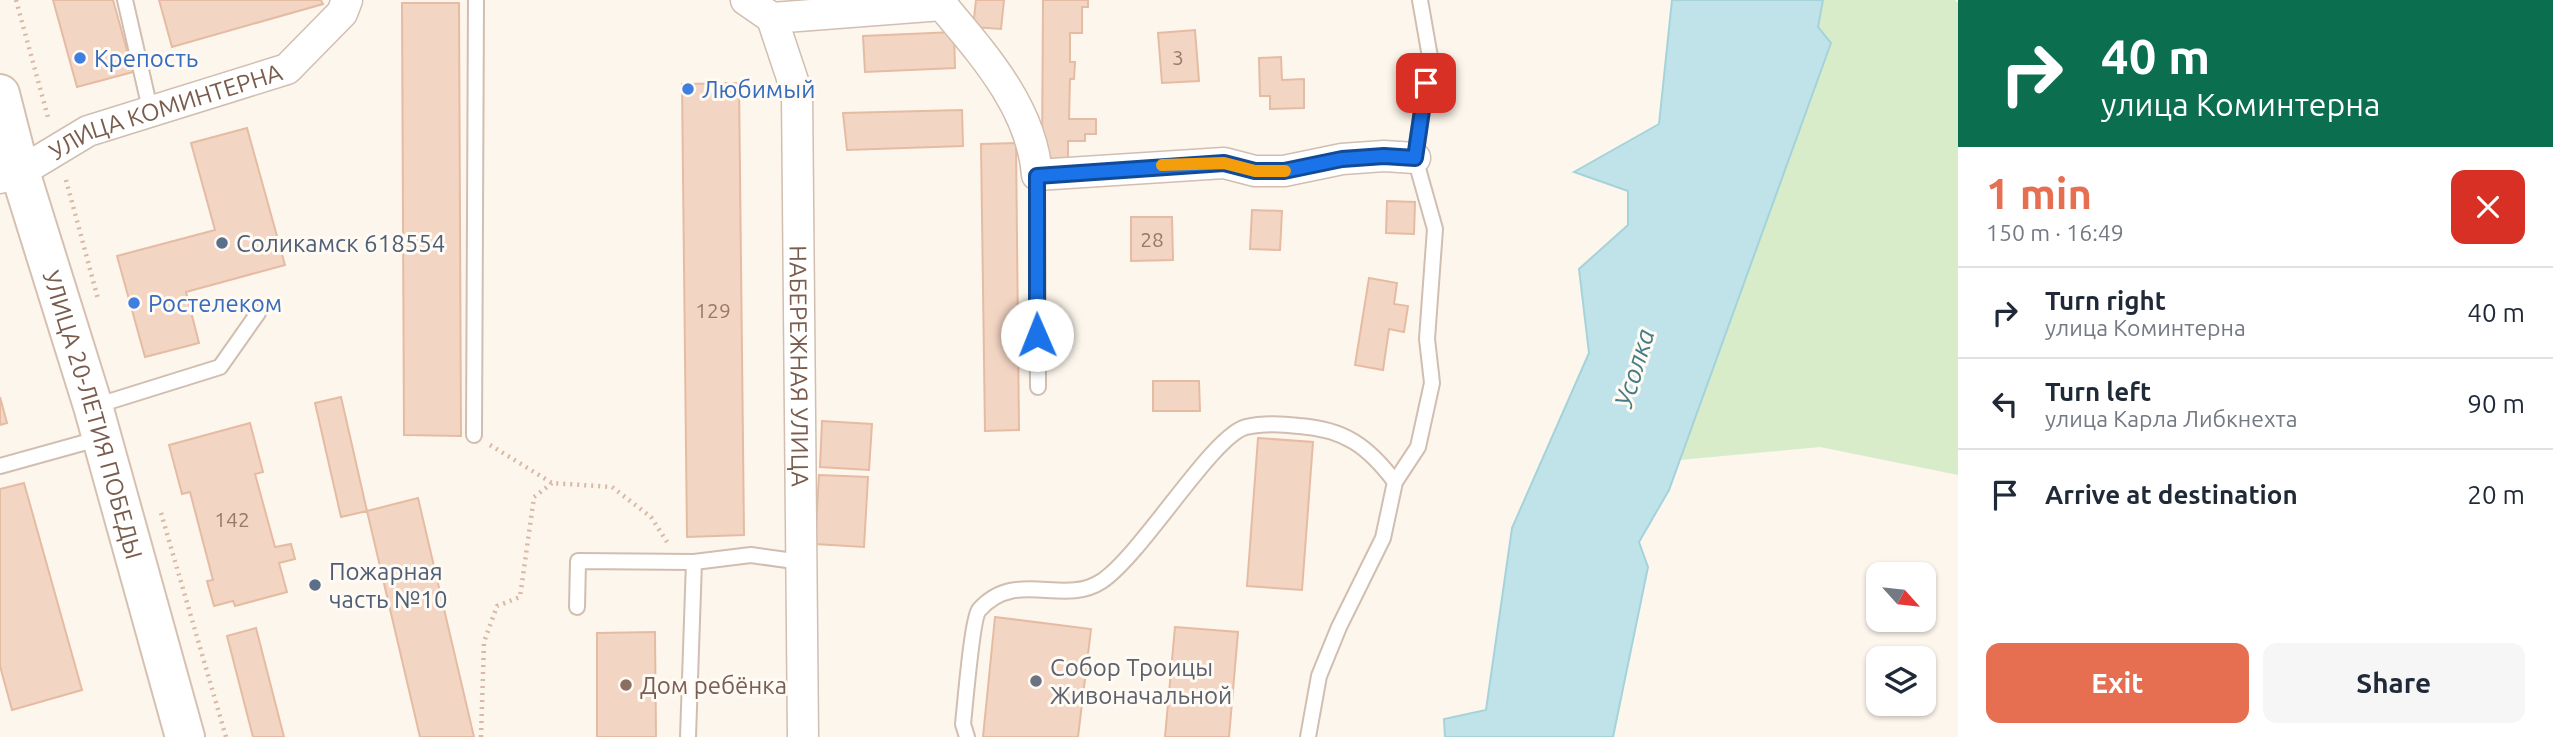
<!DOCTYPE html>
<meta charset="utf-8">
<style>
:root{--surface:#fff;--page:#f6f6f7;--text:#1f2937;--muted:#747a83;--line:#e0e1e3;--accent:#e76f51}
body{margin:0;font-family:Ubuntu,sans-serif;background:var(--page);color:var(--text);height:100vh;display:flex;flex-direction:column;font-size:26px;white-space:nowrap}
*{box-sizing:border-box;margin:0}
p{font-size:23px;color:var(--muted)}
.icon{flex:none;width:38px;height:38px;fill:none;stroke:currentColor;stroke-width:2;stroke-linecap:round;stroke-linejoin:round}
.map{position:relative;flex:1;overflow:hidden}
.panel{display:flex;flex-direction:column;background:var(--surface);width:595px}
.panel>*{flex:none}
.top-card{background:#0b6e4f;color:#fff;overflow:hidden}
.needle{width:46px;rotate:117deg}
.tools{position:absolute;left:1866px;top:562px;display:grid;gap:14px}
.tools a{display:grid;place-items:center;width:70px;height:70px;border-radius:14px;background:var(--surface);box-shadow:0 2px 5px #0004;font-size:35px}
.pin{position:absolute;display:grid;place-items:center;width:60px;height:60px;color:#fff;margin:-30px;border-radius:14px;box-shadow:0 4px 10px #0006}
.me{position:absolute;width:77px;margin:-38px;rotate:359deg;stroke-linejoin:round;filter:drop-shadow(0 0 5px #0008)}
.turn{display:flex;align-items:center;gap:24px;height:147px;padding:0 28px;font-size:32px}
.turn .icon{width:91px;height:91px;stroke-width:2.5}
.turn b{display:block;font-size:49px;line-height:60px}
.round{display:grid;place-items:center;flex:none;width:74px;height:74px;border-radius:14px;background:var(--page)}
.overview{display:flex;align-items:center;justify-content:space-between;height:119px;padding:0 28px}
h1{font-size:42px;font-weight:700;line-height:52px;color:var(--accent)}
.primary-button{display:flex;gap:14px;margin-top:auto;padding:14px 28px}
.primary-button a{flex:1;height:80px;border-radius:14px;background:var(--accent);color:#fff;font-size:28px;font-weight:700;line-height:80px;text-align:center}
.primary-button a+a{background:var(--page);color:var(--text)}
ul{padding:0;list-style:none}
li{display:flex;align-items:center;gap:21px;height:91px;padding:0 28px;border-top:2px solid var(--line)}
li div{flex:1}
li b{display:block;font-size:26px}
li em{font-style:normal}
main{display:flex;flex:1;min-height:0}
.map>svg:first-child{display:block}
</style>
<main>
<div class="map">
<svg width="1958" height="737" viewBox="0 0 1958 737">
<rect width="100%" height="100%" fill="#fdf6ec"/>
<path fill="#d8ecc9" d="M1823,0H1955L1958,3V475L1820,447L1680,460L1831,43L1818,27Z"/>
<path fill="#bfe3e8" stroke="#a5d3da" stroke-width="2" d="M1672,0H1823L1818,27L1831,43L1669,490L1639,542L1648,567L1613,737H1445L1444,719L1486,710L1512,528L1589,353L1579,269L1628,225V191L1574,172L1659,124Z"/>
<path fill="#f3d5c3" stroke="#e6bba3" stroke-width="2" d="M53,0H113L133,72L77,87Z
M159,0H321L323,4L172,47Z
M976,0H1004L1001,29L973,27Z
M1043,0H1088V7H1082V33H1070V62H1075L1074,79H1070L1069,119H1096V134H1085V141H1068V161H1042Z
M402,3H459L461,436L404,435Z
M1195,30L1199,81L1162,83L1158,33Z
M954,32L955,68L865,72L863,36Z
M1281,57L1282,80L1304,79V108L1270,109V96H1260L1259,58Z
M739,83L744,535L687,537L682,84Z
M962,110L963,146L847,150L843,113Z
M247,128L285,265L186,292L199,343L145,357L117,256L215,230L191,143Z
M1016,143L1019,430L985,431L981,144Z
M1387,201L1415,202L1414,234L1386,233Z
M1252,210L1282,211L1280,250L1250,249Z
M1131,217H1172L1173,260L1131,261Z
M1369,278L1397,283L1394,304L1408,306L1404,332L1389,329L1383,370L1355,365Z
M1153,381H1199L1200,411H1153Z
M0,397L7,423L0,425Z
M341,397L367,511L341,517L315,403Z
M822,421L872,424L869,470L820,467Z
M250,423L263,472L255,474L275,547L291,544L295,559L279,563L287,592L235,606L233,601L214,606L207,581L213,580L190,492L182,494L169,445Z
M1258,438L1313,442L1302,590L1247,586Z
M819,475L868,477L864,547L815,544Z
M24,483L82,690L12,710L0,666V489Z
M418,498L474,737H420L367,511Z
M995,617L1091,629L1078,737H983Z
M1175,627L1238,632L1229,737H1165Z
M256,628L284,737H253L227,636Z
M655,632L656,737H597V633Z"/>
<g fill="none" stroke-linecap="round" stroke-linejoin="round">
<g stroke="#d1beb0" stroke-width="18">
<path id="service" d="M125,0L150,109
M1037,175L1038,387
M95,406L220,367L258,313
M474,435L476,0
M0,466L101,438
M577,607L578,561L694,562L751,555L801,562
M688,737L694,562
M967,737L963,724C965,706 972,619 979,610C1016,568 1063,607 1102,581C1143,553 1213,435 1246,427C1263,423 1282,424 1299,426C1344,429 1368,446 1395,482
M1308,737L1319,676L1339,627L1383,538L1395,482L1418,447L1432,383L1427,339L1435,229L1415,158L1430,57L1420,0"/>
</g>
<g stroke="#d1beb0" stroke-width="33">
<g id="minor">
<path d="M746,0L772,18L942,5"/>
<path d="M942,5C983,54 1032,108 1037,175L1224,163L1255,171H1284L1342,159L1384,156L1415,158"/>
<path id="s1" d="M772,18L797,93L803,737"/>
<path id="s2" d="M0,178L20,172L88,131L287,69L342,13L347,0"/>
</g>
</g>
<g stroke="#d6c0b0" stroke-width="42">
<g id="secondary">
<path id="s3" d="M0,94L20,172L93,406L185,737"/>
</g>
</g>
<path stroke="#d9b8a5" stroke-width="4.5" stroke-dasharray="2 5" stroke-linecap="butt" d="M16,0L49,121
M66,180L98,299
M490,445L552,483L612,487L651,517L667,542
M161,513L226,737
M481,737L484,642L497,606L520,597L534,497L552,483"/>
<use href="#service" stroke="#fff" stroke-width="14"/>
<use href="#minor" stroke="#fff" stroke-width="30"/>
<use href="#secondary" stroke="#fff" stroke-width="38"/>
</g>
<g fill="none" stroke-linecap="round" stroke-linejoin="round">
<g stroke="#114b97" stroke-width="18">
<path id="route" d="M1037,335V176L1224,163L1255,171H1284L1342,159L1384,156L1415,158L1426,83"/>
</g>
<use href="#route" stroke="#1a73e8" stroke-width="12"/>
<path stroke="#f59e0b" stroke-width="12" d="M1162,165L1224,163L1255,171H1285"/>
</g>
<g fill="#3f7fe0" stroke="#fffaf3" stroke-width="2.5">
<circle cx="80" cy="58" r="7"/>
<circle cx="688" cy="89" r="7"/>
<circle cx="134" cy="303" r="7"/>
</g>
<g fill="#5c6f8a" stroke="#fffaf3" stroke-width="2.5">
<circle cx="222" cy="243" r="7"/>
<circle cx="315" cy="585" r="7"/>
</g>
<circle fill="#6b7280" stroke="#fffaf3" stroke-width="2.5" cx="1036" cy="681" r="7"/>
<circle fill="#8d6e63" stroke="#fffaf3" stroke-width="2.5" cx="626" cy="685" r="7"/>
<g text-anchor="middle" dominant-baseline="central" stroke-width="6" stroke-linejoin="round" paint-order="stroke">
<g font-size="21" fill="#987a6a">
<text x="1178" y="57">3</text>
<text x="1152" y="239">28</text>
<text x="713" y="310">129</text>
<text x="232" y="519">142</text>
</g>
<g font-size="24" fill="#366cbe" stroke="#fffaf3" text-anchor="start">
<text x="94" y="58">Крепость</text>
<text x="702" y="89">Любимый</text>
<text x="148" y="303">Ростелеком</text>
</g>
<g font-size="24" fill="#7a5c4d" stroke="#fffaf3">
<text stroke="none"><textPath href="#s2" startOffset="180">УЛИЦА КОМИНТЕРНА</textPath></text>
<text stroke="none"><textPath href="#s1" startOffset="352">НАБЕРЕЖНАЯ УЛИЦА</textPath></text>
<text stroke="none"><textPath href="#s3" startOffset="334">УЛИЦА 20-ЛЕТИЯ ПОБЕДЫ</textPath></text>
</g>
<g font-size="24" fill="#4e5e75" stroke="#fffaf3" text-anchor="start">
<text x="236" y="243">Соликамск 618554</text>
<text x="329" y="571">Пожарная<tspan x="329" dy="28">часть №10</tspan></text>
</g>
<g font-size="24" fill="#5b616d" stroke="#fffaf3" text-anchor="start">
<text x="1050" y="667">Собор Троицы<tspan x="1050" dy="28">Живоначальной</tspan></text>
</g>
<g font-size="24" fill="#785e54" stroke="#fffaf3" text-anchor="start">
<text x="640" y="685">Дом ребёнка</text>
</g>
<g font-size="26" font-style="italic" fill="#437c86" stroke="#fffaf3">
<text transform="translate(1634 368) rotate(-73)">Усолка</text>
</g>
</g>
</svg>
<div class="tools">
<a><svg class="needle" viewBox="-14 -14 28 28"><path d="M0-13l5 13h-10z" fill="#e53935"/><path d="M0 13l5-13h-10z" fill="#747a83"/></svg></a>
<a><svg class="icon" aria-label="layers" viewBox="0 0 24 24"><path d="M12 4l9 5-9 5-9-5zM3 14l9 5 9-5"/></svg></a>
</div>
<div class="pin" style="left:1426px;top:83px;background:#d93025"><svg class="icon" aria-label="arrive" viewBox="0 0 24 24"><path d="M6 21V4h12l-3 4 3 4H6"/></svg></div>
<svg class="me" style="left:1037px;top:335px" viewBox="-20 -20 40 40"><circle r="19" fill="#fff"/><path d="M0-13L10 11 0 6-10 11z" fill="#1a73e8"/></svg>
</div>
<section class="panel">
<div class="top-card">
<div class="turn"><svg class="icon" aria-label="right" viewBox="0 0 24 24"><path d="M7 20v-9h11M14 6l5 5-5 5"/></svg><div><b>40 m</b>улица Коминтерна</div></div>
</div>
<div class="overview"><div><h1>1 min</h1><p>150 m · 16:49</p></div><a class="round" style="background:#d93025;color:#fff"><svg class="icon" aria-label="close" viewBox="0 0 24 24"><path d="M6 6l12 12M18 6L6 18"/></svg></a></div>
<ul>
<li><svg class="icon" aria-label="right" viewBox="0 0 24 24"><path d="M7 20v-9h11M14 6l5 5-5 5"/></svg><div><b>Turn right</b><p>улица Коминтерна</p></div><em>40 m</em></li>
<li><svg class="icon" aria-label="left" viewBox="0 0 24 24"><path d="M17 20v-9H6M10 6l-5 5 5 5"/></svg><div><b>Turn left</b><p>улица Карла Либкнехта</p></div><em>90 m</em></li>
<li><svg class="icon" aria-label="arrive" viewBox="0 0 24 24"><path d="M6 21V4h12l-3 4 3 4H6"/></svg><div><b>Arrive at destination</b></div><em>20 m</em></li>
</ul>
<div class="primary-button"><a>Exit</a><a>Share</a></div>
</section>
</main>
